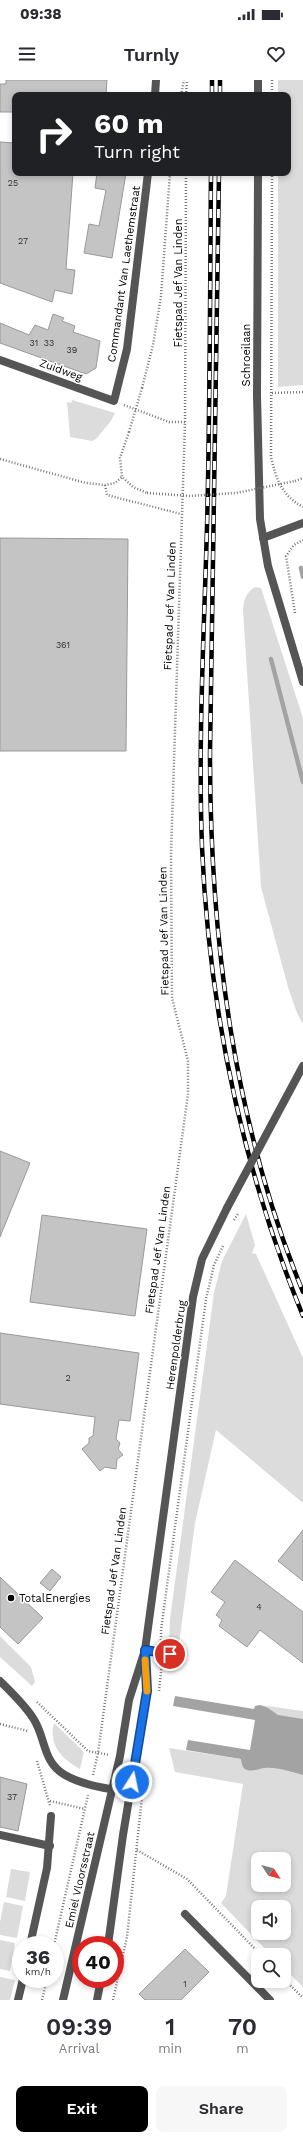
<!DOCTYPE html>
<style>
:root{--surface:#fff;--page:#f7f7f7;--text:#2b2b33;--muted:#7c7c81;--accent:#000}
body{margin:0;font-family:"Work Sans",sans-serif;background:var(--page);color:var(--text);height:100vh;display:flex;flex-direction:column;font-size:15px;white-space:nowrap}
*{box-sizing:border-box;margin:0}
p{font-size:13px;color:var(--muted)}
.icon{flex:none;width:22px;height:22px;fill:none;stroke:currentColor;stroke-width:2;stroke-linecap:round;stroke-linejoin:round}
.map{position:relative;height:1920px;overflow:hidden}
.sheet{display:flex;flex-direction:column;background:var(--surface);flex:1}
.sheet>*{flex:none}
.guide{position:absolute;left:12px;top:12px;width:279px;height:84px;border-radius:8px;box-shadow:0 2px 6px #0003;background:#202124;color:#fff;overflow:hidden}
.needle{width:26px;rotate:126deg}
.controls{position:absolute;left:251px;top:1772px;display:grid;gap:8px}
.controls a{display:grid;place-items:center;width:40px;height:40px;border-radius:8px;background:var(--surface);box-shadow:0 2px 6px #0003;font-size:20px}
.speed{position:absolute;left:12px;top:1856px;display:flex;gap:8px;font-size:20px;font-weight:700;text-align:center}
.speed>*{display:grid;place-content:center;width:52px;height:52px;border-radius:50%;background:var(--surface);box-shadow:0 2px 6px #0003;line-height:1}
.speed small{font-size:10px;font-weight:400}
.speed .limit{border:6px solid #d22;background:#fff;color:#111}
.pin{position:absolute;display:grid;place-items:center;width:34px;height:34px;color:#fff;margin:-17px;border:2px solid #fff;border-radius:50%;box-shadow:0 1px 4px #0007}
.me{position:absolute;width:44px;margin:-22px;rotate:10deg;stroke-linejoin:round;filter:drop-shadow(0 0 3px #0008)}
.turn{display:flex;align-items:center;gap:14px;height:84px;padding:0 16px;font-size:18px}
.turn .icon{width:52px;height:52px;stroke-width:2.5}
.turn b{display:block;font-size:28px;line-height:34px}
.eta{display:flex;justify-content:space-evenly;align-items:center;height:68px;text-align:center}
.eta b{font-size:24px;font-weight:600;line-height:28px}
.action{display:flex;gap:8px;margin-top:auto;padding:8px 16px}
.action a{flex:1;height:46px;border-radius:8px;background:var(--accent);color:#fff;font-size:16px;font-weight:600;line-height:46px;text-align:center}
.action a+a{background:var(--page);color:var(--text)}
.status{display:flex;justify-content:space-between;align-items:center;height:28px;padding:0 20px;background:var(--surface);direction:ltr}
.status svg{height:11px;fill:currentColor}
header{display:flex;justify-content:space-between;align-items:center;height:52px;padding:0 16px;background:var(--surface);font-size:18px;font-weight:600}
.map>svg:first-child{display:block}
</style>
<div class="status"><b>09:38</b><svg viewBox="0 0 49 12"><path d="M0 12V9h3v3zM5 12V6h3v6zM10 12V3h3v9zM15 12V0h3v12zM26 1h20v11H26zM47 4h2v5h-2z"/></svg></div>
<header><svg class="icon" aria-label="menu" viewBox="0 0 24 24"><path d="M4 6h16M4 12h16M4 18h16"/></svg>Turnly<svg class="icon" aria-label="heart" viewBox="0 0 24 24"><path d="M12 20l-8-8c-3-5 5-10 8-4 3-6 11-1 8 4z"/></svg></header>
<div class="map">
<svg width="303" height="1920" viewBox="0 0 303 1920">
<rect width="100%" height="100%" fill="#fff"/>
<path fill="#dcdcdc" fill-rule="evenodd" d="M278,0H303V305L278,307V93H288V15H278Z
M72,320L115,333L111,341L96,359L92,361L70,357L67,322L71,323Z
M255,507L261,508L303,638V944L297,933L288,907L261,807L243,530C244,519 246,513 255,507Z
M246,1134L255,1165L252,1173L256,1174L303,1278V1423L216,1350L195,1443L179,1564H169L170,1539L214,1213L222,1181Z
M0,1556L31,1587L35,1602L32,1606L0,1577Z
M260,1625L303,1631V1649L255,1626Z
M54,1643L84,1672L80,1689C62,1679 48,1665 54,1643Z
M169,1668L241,1679L303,1683V1907L284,1888V1875H271L221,1823L226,1816L243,1704L175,1692ZM258,1779H284V1805H258ZM258,1827H284V1853H258Z
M11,1789L30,1792L25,1821L6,1817Z
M4,1822L23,1826L17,1858L0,1855V1842Z
M0,1860L15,1863L10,1891L0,1889Z
M0,1897L15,1900L10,1920H0Z"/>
<path fill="#a3a3a3" d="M175,1616L254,1629L255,1626L260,1625L268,1628L278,1635L303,1639V1695C291,1692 278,1687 265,1688C259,1688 254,1692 247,1690C242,1688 242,1684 241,1679L186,1670L188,1660L250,1670L255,1640L173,1626Z"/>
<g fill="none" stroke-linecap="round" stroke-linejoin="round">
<path stroke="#a3a3a3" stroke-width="4.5" d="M301,488L303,497
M271,579L303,702"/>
</g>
<path fill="#c4c4c4" stroke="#999" d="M6,0H107L106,15H15V32H0V4H6Z
M0,62L15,63V93H73L66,189L75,190L72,214L55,210L52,222L0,203Z
M97,93H126L112,178L84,173L89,144L99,146L106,110L95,108Z
M53,234L64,238L62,241L75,246L73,252L100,261L96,288L86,294L0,263V243L29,255L35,245L48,250Z
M0,458L128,459L126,671H0Z
M0,1071L30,1083L0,1157Z
M42,1135L147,1149L135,1236L30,1222Z
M0,1253L139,1273L130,1341L119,1340L116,1359L120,1363L118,1369L123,1375L117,1379L116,1389L105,1387L100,1391L82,1369L89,1363V1358L93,1356L95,1337L0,1324Z
M303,1450V1501L278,1481Z
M235,1480L303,1532V1583L260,1550L247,1567L219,1546L222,1540L216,1535L225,1522L211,1512Z
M52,1489L61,1497L50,1511L40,1503Z
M0,1497L43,1538L18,1564L0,1547Z
M0,1697L27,1704L18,1751L0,1747Z
M185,1869L209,1892L181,1920H145L139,1914Z"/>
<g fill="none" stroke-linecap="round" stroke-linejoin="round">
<path stroke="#777" stroke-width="2.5" stroke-dasharray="1 2" stroke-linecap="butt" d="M272,0V15
M181,15L184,0
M186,15L187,0
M272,93L271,377C276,399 282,416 303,427
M142,308L153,265L161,216L170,93
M272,313L303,312
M124,325L169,342H185
M129,352L120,378L122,397L133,407L147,413
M0,379L86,403L105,405L115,403L122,397
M295,401L303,398
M105,405L107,415L181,434
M295,533L286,476L294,465L303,460
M161,1563V1550L206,1219L214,1185L223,1166
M159,1611L162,1582
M37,1622L88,1671L110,1675
M0,1644L28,1651
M37,1681L50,1726
M93,1695L98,1673L188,1014V981L172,918L171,774L185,342L186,93
M50,1721L85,1729
M137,1770L187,1799L261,1875
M54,1865L88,1715
M284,1899L303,1918
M42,1920L47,1899
M113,1920L127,1857L142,1717"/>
<path stroke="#555" stroke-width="6" d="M145,1570L179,1575"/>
<path stroke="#555" stroke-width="8" d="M155,15L156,0
M0,280L114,321L127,269L148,93
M263,458L303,443
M0,1601C12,1613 24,1624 33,1638C46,1657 42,1682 65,1695C84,1706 109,1708 130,1713
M0,1755L50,1766
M185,1834L270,1920
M30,1865L47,1788L51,1736
M18,1920L23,1899"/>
<path stroke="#555" stroke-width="8" d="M258,15V0
M258,93L257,316L260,439L268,486L303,602
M108,1865L123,1755L147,1611L145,1576
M63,1920L120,1676L129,1620L145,1570L193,1217L202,1179L227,1128
M97,1920L101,1899"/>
<g stroke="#000" stroke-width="4.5">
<path id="rail" d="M212,15V0
M220,15V0
M211,93C210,211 210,329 207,447C204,554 198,661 202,767C209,928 242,1087 303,1236
M219,93L210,673C210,857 233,1041 303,1212"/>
</g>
<use href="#rail" stroke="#fff" stroke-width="3" stroke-dasharray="9" stroke-linecap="butt"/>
<path stroke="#777" stroke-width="2.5" stroke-dasharray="1 2" stroke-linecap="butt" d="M129,352L142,308
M147,413L190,416L236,413L295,401
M234,1140L238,1134"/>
<path stroke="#555" stroke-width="8" d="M227,1128L303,986"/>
</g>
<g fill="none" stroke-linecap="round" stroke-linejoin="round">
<g stroke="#114b97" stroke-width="10">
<path id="route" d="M132,1702L147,1611L145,1570L170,1574"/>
</g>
<use href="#route" stroke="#1a73e8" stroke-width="7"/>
<path stroke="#f59e0b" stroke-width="7" d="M145,1580L147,1611"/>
</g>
<circle fill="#000" stroke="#fff" stroke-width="1.5" cx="11" cy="1518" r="4"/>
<g text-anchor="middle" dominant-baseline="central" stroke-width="3" stroke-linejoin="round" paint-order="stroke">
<g font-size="9" fill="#313131">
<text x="13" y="103">25</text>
<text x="23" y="161">27</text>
<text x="34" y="263">31</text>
<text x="49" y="263">33</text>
<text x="72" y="270">39</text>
<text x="63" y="565">361</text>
<text x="68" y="1298">2</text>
<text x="259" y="1527">4</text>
<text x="12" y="1717">37</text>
<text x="185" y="1904">1</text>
</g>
<g font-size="11" fill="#000" stroke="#fff">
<text transform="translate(124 194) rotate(-82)">Commandant Van Laethemstraat</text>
<text transform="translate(178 203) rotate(-90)">Fietspad Jef Van Linden</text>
<text transform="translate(246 275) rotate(-90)">Schroeilaan</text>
<text transform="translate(61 290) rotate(20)">Zuidweg</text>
<text transform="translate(170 526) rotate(-88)">Fietspad Jef Van Linden</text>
<text transform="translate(164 851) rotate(-91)">Fietspad Jef Van Linden</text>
<text transform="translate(158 1170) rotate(-82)">Fietspad Jef Van Linden</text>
<text transform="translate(176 1265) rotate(-82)">Herenpolderbrug</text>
<text transform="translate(114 1491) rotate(-82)">Fietspad Jef Van Linden</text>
<text transform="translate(80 1800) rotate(-77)">Emiel Vloorsstraat</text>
</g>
<g font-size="11" fill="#000" stroke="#fff" text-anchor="start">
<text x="19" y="1518">TotalEnergies</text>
</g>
</g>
</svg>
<div class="controls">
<a><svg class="needle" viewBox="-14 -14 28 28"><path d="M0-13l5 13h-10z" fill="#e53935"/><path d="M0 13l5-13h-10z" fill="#7c7c81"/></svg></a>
<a><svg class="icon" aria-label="sound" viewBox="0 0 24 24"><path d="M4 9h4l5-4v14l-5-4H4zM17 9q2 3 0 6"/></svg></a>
<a><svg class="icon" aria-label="search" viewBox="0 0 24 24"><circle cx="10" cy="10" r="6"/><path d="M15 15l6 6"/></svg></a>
</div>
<div class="speed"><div>36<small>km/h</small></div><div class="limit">40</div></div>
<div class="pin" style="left:170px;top:1574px;background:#d93025"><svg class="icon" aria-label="arrive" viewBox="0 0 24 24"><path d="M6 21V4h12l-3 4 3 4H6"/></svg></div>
<svg class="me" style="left:132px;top:1702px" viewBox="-20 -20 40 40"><circle r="17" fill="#1a73e8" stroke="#fff" stroke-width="3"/><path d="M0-11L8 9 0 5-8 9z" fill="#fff"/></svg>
<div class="guide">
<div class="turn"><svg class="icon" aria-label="right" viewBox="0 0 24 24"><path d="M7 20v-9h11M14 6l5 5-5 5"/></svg><div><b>60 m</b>Turn right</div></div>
</div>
</div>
<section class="sheet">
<div class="eta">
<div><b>09:39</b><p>Arrival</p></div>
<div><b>1</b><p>min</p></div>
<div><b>70</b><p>m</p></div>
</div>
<div class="action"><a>Exit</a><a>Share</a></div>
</section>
